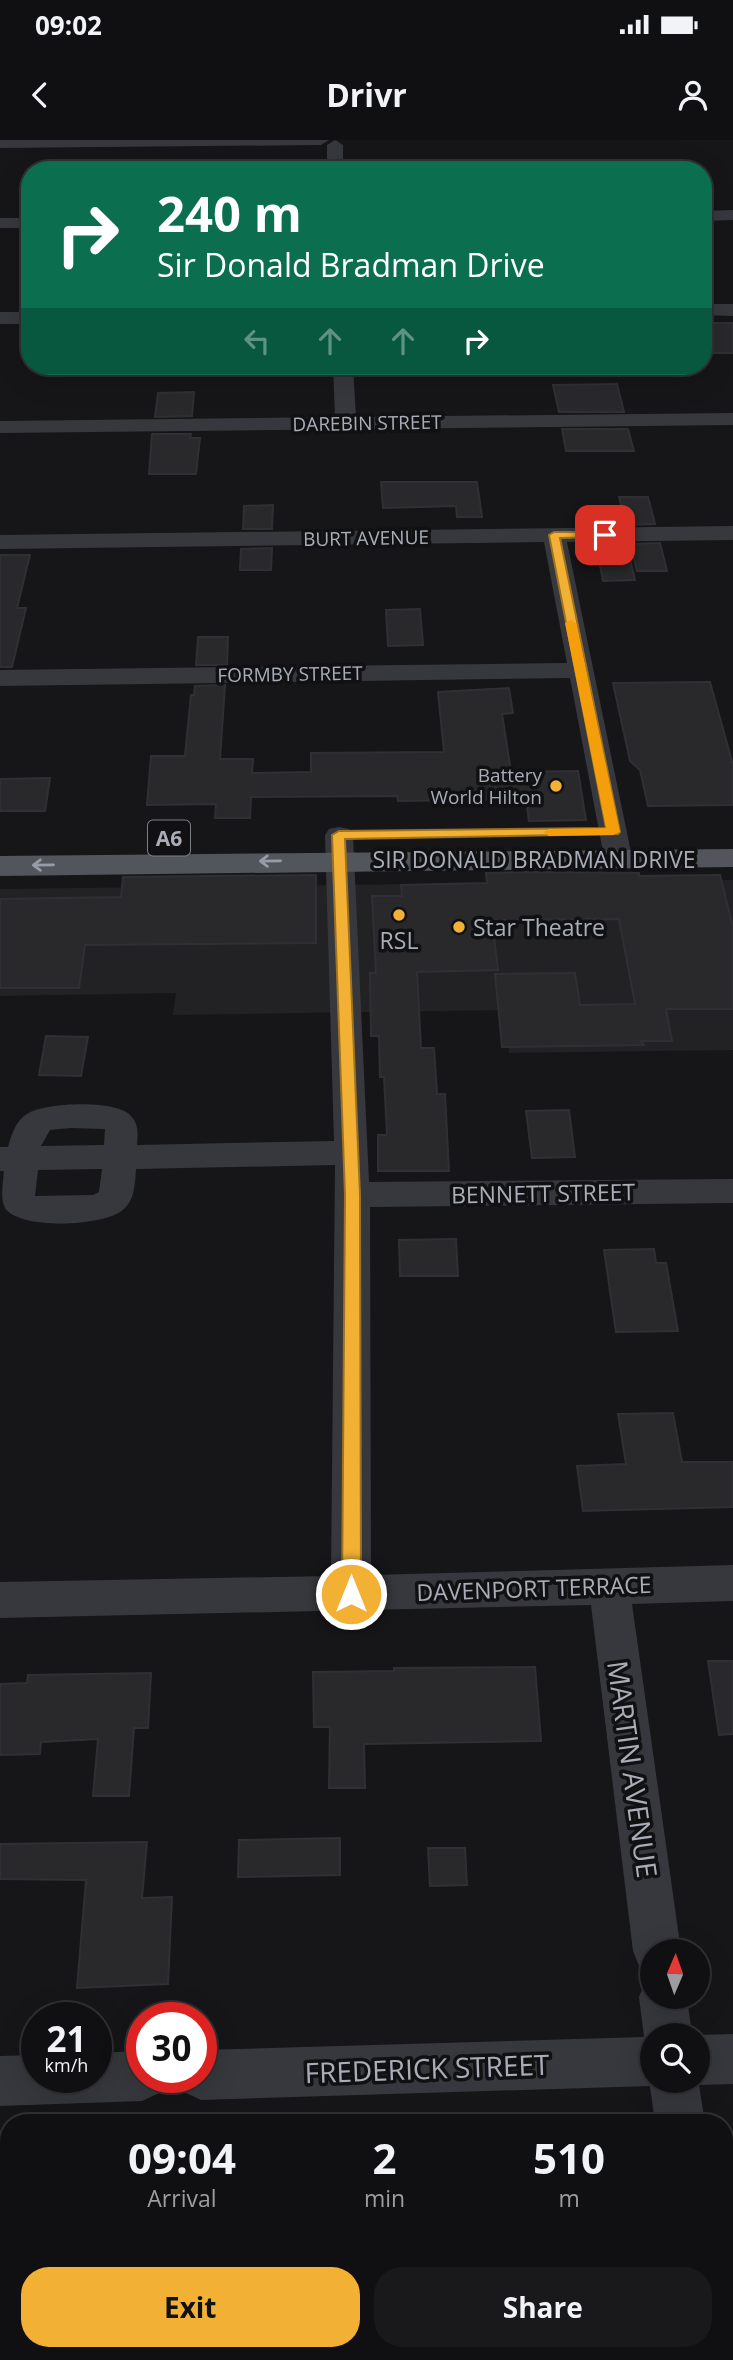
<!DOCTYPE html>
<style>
:root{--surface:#101012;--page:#19191b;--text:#f1f3f6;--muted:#9c9d9f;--line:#303032;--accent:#f2b134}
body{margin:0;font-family:"Open Sans",sans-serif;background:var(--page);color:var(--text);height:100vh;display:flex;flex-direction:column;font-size:26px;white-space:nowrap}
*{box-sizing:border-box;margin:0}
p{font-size:23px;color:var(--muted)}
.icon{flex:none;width:38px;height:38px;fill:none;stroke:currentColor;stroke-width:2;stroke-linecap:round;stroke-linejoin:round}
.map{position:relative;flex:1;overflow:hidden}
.details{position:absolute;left:0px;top:1974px;width:733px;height:247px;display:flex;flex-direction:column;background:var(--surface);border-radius:28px 28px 0 0;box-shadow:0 7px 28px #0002,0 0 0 2px var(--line)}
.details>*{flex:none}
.top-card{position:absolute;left:21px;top:21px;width:691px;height:214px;border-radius:28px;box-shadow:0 7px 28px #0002,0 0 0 2px var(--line);background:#0b6e4f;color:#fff;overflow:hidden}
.needle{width:46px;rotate:2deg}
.buttons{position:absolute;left:640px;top:1799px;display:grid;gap:14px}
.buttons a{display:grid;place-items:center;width:70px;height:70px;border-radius:50%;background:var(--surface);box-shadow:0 7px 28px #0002,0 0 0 2px var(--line);font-size:35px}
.speed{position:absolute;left:21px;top:1862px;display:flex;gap:14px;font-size:35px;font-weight:700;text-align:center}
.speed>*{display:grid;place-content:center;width:91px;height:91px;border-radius:50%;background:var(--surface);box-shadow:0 7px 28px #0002,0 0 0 2px var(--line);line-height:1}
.speed small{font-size:18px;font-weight:400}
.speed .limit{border:10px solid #d22;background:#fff;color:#111}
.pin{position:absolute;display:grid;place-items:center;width:60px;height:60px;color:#fff;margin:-30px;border-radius:14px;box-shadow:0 4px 10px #0006}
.me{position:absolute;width:77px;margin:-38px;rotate:0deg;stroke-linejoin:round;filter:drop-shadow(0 0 5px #0008)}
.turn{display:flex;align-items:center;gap:24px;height:147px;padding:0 21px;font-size:32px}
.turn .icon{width:91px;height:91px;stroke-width:2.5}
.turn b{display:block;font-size:49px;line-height:60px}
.lanes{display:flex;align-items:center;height:66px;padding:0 21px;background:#0003;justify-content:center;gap:35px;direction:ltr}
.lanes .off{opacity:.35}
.eta{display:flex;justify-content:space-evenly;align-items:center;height:119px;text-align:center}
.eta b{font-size:42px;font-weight:700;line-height:49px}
.cta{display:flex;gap:14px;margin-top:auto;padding:14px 21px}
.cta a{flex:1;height:80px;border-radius:28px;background:var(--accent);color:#111;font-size:28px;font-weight:700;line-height:80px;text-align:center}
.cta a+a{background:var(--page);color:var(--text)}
.status{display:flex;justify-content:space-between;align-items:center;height:49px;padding:0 35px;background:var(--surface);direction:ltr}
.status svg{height:19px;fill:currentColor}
header{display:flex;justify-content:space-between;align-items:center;height:91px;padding:0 21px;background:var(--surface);font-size:32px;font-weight:700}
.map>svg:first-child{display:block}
</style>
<div class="status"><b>09:02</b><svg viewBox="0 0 49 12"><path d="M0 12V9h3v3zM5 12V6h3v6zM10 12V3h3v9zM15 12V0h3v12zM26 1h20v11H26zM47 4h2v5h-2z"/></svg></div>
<header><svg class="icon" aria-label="back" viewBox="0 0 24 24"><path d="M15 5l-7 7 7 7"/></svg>Drivr<svg class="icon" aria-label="person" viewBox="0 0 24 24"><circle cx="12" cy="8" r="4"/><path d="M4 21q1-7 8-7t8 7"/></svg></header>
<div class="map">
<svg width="733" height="2220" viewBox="0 0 733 2220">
<rect width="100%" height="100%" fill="#161618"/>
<path fill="#222225" d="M733,740V910L509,913L506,870L173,875L176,853L0,856V749Z"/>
<path fill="#29292c" stroke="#303034" stroke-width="2" d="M704,183H733V213H712Z
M617,244L624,272H559L553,245Z
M194,252L192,276L155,277L158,253Z
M562,289H628L634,311H566Z
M152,294H191L190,298H200L196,334H149Z
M381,342H477L482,377H457L456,366L383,368Z
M619,357H648L655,384L626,385Z
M273,365L272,389H243L244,366Z
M660,403L667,431H637L630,404Z
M272,408L271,430H240L241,409Z
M597,410H628L635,440L603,441Z
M0,415H30L17,468H26L12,527H0Z
M420,469L423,505L388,506L386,470Z
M198,497H228L227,525H196Z
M710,542L733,625V665L648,666L640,630L630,621L613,543Z
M225,545L220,619H253L252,633L311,632V613L444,612L438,552L509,548L513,573L502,574L511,632L578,631L586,680L529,681L526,659L398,661L397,656L251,657L250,678H215L216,664L147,665L151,616H185L191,555H194L195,546Z
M50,638L45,671H0V639Z
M529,732L639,733V736L720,735L733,787V869H666L672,901H641L644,905L502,907L495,834L575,833L580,865L635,864L619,779L492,780L498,830L417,832L421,908H434L437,954H445L449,1031H378V995H387L384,937H380L379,896H371L370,833H376L372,756H402L401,745L487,743L486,733Z
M316,735V803L85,805L79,848H0V759L121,757L123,737Z
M46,896L88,897L81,936L39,935Z
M569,970L575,1017L532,1018L526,971Z
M456,1099L458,1136H400L399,1100Z
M654,1109L656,1123H666L678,1191L616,1192L604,1110Z
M673,1273L682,1322H733V1367L583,1371L577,1326L626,1324L618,1274Z
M708,1521H733V1594L719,1595Z
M535,1527L541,1601L364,1604L365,1648H329L330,1587H314L313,1532L394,1531V1528Z
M151,1533L148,1588H134L129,1656H93L98,1599L41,1602L40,1614L0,1615V1544L27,1543L28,1535Z
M340,1698V1735L238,1737L239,1700Z
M147,1702L142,1758L172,1757L168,1844L77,1848L86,1740L0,1739V1704Z
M428,1708H465L467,1745L430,1746Z"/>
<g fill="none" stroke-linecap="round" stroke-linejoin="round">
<path fill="#37383d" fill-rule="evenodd" d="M0,0H329L321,5L0,8Z
M335,0L343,5V30H327V5Z
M733,70V80L704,81V71Z
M0,78H30V88H0Z
M704,164H733V176L704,175Z
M0,172H30V184H0Z
M333,226H353L356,277L733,273V285L0,293V281L335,277Z
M733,386V400L567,402L632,717L628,723L618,726L608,723L604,717L570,538L0,546V530L567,523L544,402L0,409V395Z
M339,687L349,689L353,695L369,1042L733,1039V1063L370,1067L371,1435L733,1425V1461L632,1464L681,1811H653V1833L640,1828L633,1811L591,1465L0,1478V1442L331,1436L335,1025L136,1029C135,1043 135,1059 124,1069C105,1087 19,1090 5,1068C0,1058 3,1043 4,1031H0V1007H8C11,996 16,980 27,974C45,962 113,960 129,974C139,983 138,993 137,1005L334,1001L325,695L329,689ZM70,988L105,989L104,1005L41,1006L50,990ZM102,1029L99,1052L93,1055L35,1056L38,1030Z
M653,1837V1857H687L692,1895H653V1941H698V1895L733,1894V1944L699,1945L705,1983H655L650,1946L201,1960L184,1952L177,1937H201V1910L644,1897L639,1857L646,1840Z
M142,1911V1937H166L159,1953L142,1961L0,1966V1916L37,1915V1937H96V1913Z
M724,2190L730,2193L733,2200V2220H685L684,2212H724Z"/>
<path fill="#53555c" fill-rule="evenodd" d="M733,709V727L0,736V716Z"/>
</g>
<defs><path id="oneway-shaft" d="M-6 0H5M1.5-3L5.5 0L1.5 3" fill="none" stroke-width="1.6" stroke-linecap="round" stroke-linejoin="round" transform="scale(1.75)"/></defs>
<g stroke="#979ba6">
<use href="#oneway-shaft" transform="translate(270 721) rotate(179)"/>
<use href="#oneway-shaft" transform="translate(43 725) rotate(179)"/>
</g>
<path fill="#f2b134" stroke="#9d7322" stroke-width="2" d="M605,392L610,395L609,397L560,398L620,692L618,694L345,699L360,1055L361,1454L358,1460L351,1462L345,1460L342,1454L345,1055L332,695L339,691L606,688L549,395L554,392Z"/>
<path fill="#f59e0b" d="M571,480L576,483L620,692L613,695L549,696L543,692L549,689L606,688L565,483Z"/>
<g fill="#f2b134" stroke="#111113" stroke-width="2.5">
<circle cx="556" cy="646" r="7"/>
<circle cx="399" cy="775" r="7"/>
<circle cx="459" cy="787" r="7"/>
</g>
<g text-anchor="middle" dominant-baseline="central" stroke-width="7" stroke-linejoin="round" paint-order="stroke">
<g font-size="19" fill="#a8adb8" stroke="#111113">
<text transform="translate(367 283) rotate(-1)">DAREBIN STREET</text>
<text transform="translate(366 398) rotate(-1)">BURT AVENUE</text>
<text transform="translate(290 534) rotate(-1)">FORMBY STREET</text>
</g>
<g font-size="19" fill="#a8adb8" stroke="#111113" text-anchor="end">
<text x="542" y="635">Battery<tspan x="542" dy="22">World Hilton</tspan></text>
</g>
<rect fill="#111113" stroke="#7b7e86" stroke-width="2" x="148" y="680.5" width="42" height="35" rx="5"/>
<g font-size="21" font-weight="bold" fill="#a8adb8">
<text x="169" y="698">A6</text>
</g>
<g font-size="23" fill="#a8adb8" stroke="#111113">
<text x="534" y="719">SIR DONALD BRADMAN DRIVE</text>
<text transform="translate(543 1053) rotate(-1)">BENNETT STREET</text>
<text transform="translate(534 1448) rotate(-2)">DAVENPORT TERRACE</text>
</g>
<g font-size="23" fill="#a8adb8" stroke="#111113" text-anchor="start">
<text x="473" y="787">Star Theatre</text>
<text x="399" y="800" text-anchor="middle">RSL</text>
</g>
<g font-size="28" fill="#a8adb8" stroke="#111113">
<text transform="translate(633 1629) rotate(82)">MARTIN AVENUE</text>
<text transform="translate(427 1928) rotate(-2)">FREDERICK STREET</text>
</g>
</g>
</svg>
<div class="buttons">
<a><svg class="needle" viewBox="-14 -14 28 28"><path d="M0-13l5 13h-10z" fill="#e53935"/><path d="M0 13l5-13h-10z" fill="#9c9d9f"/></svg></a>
<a><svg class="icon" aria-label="search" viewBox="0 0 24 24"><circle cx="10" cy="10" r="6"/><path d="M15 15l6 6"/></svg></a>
</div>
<div class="speed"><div>21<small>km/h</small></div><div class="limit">30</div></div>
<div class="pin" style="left:605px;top:395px;background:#d93025"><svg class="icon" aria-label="arrive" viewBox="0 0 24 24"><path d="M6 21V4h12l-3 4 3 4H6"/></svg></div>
<svg class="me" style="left:351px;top:1454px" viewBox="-20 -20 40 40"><circle r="17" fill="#f2b134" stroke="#fff" stroke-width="3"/><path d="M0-11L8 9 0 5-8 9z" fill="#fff"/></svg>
<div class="top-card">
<div class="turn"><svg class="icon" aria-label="right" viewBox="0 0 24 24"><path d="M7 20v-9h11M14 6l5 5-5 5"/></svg><div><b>240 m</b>Sir Donald Bradman Drive</div></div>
<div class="lanes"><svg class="icon off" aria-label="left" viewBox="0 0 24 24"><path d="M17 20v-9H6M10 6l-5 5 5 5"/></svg><svg class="icon off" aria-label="ahead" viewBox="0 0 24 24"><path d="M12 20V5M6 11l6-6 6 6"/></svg><svg class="icon off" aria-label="ahead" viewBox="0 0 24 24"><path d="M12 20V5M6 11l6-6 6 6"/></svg><svg class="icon" aria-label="right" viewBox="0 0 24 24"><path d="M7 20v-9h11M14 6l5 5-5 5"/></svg></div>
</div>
<section class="details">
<div class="eta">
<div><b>09:04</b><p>Arrival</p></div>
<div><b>2</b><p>min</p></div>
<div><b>510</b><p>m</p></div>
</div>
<div class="cta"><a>Exit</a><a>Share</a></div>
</section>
</div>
